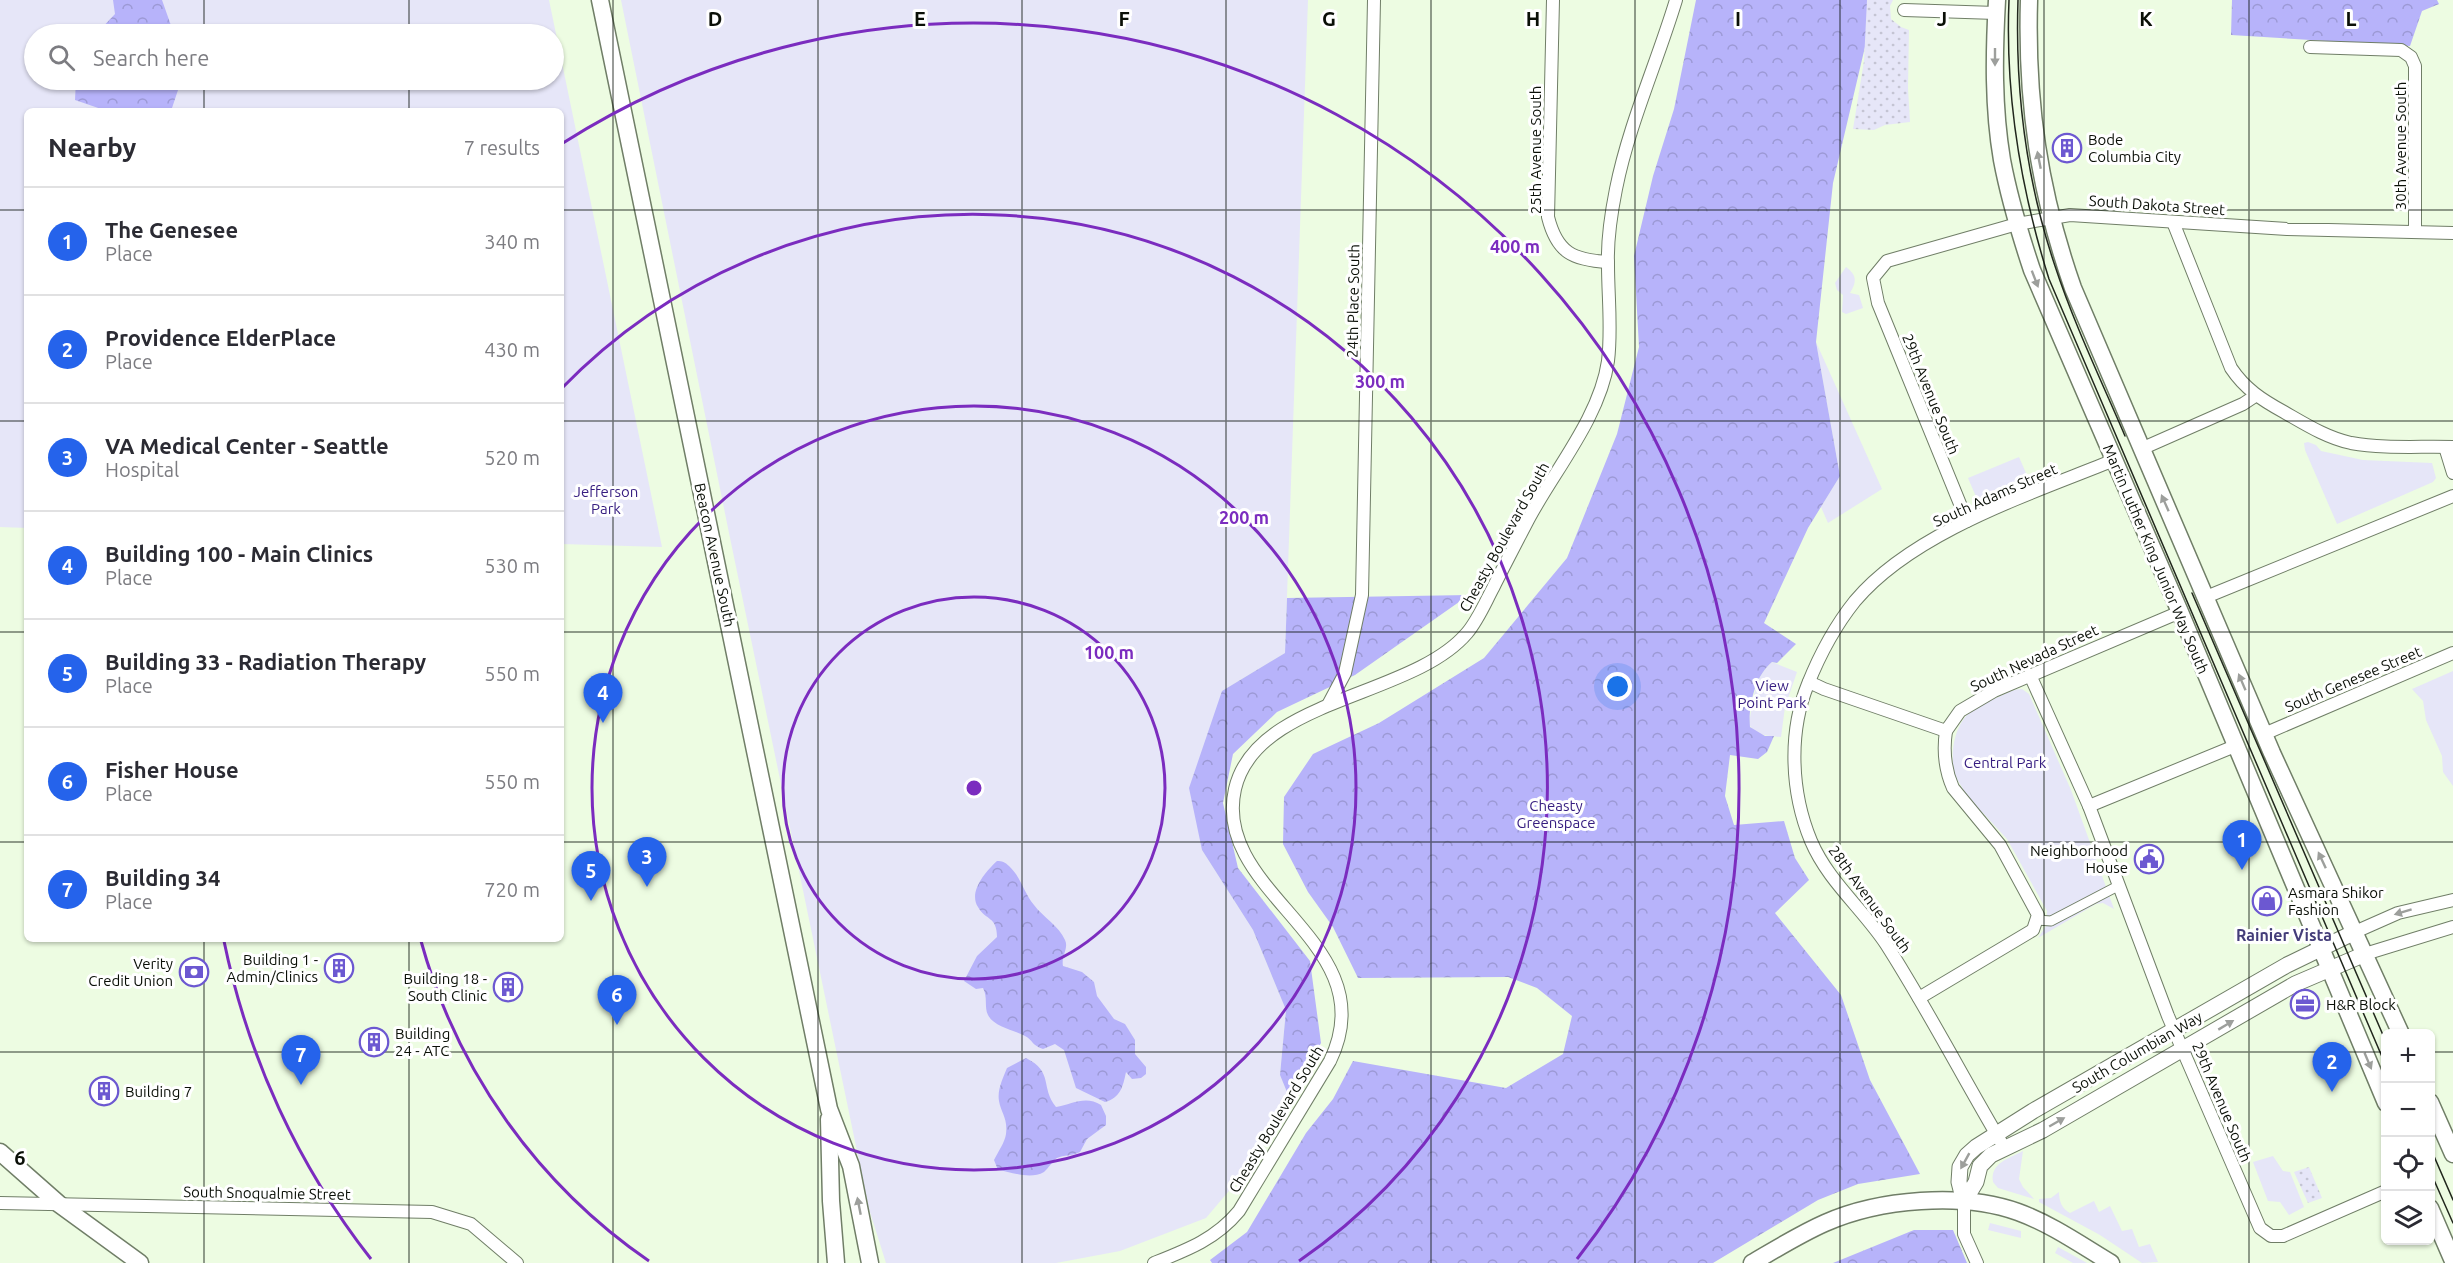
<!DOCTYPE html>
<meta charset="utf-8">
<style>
body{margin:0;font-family:Ubuntu,sans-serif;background:#f2f2f3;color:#2b2b33}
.controls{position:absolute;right:18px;bottom:18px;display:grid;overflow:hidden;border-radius:9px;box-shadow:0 2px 4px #0004}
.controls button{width:54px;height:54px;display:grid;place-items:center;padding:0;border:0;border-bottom:2px solid #e1e1e2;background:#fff;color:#2b2b33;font:30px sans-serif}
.you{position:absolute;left:1618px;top:687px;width:21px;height:21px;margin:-15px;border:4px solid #fff;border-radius:50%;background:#1a73e8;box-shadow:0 0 0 9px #1a73e833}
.badge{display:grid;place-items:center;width:39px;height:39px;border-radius:50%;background:#2563eb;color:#fff;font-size:20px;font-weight:700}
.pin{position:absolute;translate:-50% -50px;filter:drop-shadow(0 2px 3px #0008)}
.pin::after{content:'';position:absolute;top:32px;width:21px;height:18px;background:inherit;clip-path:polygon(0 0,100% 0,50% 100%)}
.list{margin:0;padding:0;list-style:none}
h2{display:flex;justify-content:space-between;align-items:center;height:78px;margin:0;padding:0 24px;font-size:26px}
h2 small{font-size:20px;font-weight:400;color:#7c7c81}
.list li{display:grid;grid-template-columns:39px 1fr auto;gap:18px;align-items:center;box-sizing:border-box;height:108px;padding:0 24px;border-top:2px solid #e1e1e2}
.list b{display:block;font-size:22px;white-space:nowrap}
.list p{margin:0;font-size:20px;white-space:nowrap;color:#7c7c81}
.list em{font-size:20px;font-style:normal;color:#7c7c81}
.icon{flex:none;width:33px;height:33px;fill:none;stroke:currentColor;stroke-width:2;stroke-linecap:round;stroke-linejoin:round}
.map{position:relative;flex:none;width:2453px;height:1263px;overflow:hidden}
.search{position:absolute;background:#fff;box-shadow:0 2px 4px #0004;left:24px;top:24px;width:540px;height:66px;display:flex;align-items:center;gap:15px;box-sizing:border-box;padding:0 21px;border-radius:33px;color:#7c7c81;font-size:22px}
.panel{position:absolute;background:#fff;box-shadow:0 2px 4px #0004;left:24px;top:108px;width:540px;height:834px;border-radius:9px}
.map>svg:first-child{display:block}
.green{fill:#e6e6f8;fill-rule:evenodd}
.forest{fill:url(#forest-crowns)}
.garden{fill:url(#garden-dots)}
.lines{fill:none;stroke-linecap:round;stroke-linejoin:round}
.pedestrian-casing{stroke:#707e67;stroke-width:11}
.minor-casing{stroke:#707e67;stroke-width:14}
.tertiary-casing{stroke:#707e67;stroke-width:17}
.secondary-casing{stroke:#707e67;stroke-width:19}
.pedestrian{stroke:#fff;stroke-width:9}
.minor{stroke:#fff;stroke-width:12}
.tertiary{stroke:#fff;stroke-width:15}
.secondary{stroke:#fff;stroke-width:16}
.tram{stroke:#21271d;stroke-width:1.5}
.oneway{fill:#9d9f9c}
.grid{fill:none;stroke:#0a0f07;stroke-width:1.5;stroke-opacity:0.55}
.ring{fill:none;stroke:#7b2cbf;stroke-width:3}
.labels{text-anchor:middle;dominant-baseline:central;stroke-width:6;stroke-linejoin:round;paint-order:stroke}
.poi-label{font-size:15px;fill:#0a0f07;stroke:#fff;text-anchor:start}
.street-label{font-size:15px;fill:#0a0f07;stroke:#fff}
.park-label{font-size:15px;fill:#361d80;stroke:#fff}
.neighbourhood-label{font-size:16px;font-weight:bold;fill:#443d79;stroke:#fff}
.grid-label{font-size:20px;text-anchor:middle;font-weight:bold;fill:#0a0f07;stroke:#fff;stroke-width:6;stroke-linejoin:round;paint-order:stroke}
.centre{fill:#7b2cbf;stroke:#fff;stroke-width:3}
.ring-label{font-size:18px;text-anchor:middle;font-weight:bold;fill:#7b2cbf;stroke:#fff;stroke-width:6;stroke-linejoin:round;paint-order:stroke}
</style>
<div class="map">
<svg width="2453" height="1263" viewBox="0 0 2453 1263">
<defs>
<pattern id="forest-crowns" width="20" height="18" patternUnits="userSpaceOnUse" patternTransform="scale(1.5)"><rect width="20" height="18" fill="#b7b3fa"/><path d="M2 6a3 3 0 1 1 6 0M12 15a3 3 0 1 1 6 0" fill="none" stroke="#9c99d5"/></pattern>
<pattern id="garden-dots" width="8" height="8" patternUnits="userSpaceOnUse" patternTransform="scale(1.5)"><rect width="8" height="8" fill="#e6e6f8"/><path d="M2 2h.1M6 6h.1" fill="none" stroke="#c4c4d3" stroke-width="1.8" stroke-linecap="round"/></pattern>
</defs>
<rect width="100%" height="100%" fill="#edfce2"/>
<!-- green -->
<g class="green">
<path d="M0 0H549L662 547 561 544V111H27V528L0 527ZM34 34H554V80H34Z"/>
<polygon points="621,0 1308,0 1285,653 1222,691 1202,850 1253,930 1286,1010 1280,1075 1289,1097 1256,1159 1206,1218 1120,1251 1056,1263 886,1263 869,1209 729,533"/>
<path d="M1846 267C1857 275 1857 282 1850 293L1859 295 1863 308 1846 314 1842 312 1843 295 1837 290 1835 283Z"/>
<polygon points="1816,342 1882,489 1828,523 1821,507 1840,476"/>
<polygon points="2308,442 2316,445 2321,451 2363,460 2432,463 2436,478 2433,482 2337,524 2305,450 2304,443"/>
<polygon points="2019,457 2029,480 1984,499 1977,499 1968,478"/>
<path d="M1772 662 1797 672 1785 707 1781 737C1769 736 1755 736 1749 724 1753 702 1754 677 1772 662Z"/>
<polygon points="2453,671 2453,786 2443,772 2442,756 2426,720 2423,701 2412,689"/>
<path d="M2022 689 2029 694 2071 790 2114 909 2103 903 2096 904 2038 938 2046 926 2047 911 2007 839 1983 813 1978 811 1965 797C1965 788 1956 781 1954 772 1950 750 1955 721 1975 708 1981 704 1989 701 1996 698 2005 694 2013 689 2022 689Z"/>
<path d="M2023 1151 2019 1179 2023 1187 2034 1199 1998 1188 1993 1182C1990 1163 2008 1159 2023 1151Z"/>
<polygon points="2273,1156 2283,1171 2290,1172 2304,1207 2289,1215 2280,1202 2268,1201 2253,1162"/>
<path d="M2059 1192C2059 1201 2062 1209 2070 1213L2094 1201 2099 1212 2110 1206 2122 1231 2132 1229 2139 1247 2150 1244 2158 1262 2142 1263 2100 1235 2039 1202V1199L2051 1198Z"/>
<polygon points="1990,1223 2021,1231 2021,1238 1988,1230"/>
<polygon points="2058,1247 2087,1263 2073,1263 2055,1253"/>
</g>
<!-- forest -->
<g class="forest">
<polygon points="113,0 162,0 174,34 96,34 115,14"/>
<path d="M1696 0H1876L1833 183 1816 342 1840 476 1808 528 1764 623 1796 644 1777 663 1772 662C1755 676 1748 706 1750 727L1765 736H1774L1767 752 1758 759 1730 755 1725 796 1734 825 1784 821 1795 858 1809 880 1775 913 1841 995 1870 1080 1920 1174 1858 1184 1818 1200 1713 1263H1212L1210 1260 1247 1232 1306 1133 1333 1099 1353 1061 1506 1088 1563 1054 1572 1016 1537 988 1508 977 1358 978 1333 927 1308 892 1283 844 1284 797 1313 754 1379 723 1484 658 1567 558 1617 434 1639 347 1634 256 1653 176 1674 109Z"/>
<polygon points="2232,0 2437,0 2439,4 2422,11 2410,46 2231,35"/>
<polygon points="76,80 178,80 179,87 171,111 107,111 75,100"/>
<polygon points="1469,595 1355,675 1277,712 1233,754 1223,803 1238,868 1310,961 1321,1043 1289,1097 1280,1075 1286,1010 1253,930 1202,850 1189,788 1222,691 1285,653 1287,598"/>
<path d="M997 861C1002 861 1005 862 1009 866 1021 877 1024 893 1034 905 1043 917 1059 926 1065 940 1069 948 1061 956 1063 966L1082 972 1094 982 1097 996 1114 1019 1125 1024 1135 1040V1054L1146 1067V1074L1141 1078 1132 1079 1126 1072C1123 1087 1120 1098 1105 1102L1076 1088 1064 1050 1055 1044 1043 1049C1031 1045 1033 1040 1025 1036 1014 1030 994 1027 988 1015 984 1007 988 997 983 988L976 989 964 981 977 956 997 937C997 916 986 921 978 907 968 892 986 871 997 861Z"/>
<path d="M1026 1058C1054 1072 1040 1087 1056 1107 1072 1104 1086 1095 1101 1105L1106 1116V1125L1087 1139 1080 1152C1072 1156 1064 1155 1057 1158 1052 1161 1049 1168 1044 1172 1030 1180 1012 1172 998 1170L994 1160C998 1152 1005 1142 1006 1134 1008 1118 1001 1113 999 1101 997 1090 1003 1078 1007 1068Z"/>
<polygon points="1914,1230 1953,1230 1967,1263 1833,1263"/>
</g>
<!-- garden -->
<g class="garden">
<polygon points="1867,0 1893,0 1890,6 1891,19 1901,27 1909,30 1908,88 1910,122 1885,125 1874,130 1853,129 1864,61"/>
<polygon points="2309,1167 2322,1198 2308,1203 2294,1172"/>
</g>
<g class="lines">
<!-- pedestrian casing -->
<g class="pedestrian-casing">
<polyline id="pedestrian" points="2037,920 2051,921 2118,886"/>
</g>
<!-- minor casing -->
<g class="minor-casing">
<g id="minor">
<path d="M1553 0 1548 217C1557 253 1573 260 1608 262"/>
<polyline points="1904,10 1996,13"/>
<polyline points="2310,47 2401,50 2411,57 2415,66 2415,232"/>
<path d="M2173 222 2231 368C2245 389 2262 400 2284 412 2305 424 2327 438 2351 443 2384 449 2419 446 2453 447"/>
<polyline points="2445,447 2453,473"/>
<polyline points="2141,449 2243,404 2255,396"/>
<polyline points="1967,521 1878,303 1873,278 1887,261 2017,224 2070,215 2287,229 2453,233"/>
<polyline points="2206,597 2453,496"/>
<polyline points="2030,675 2089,806 2168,1016 2260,1228 2271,1236 2283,1236 2386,1191"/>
<polyline points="1809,682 1824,689 1946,731 1960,711 1994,691 2180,612"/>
<polyline points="1328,705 1345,673 1362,595 1374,0"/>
<polyline points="2264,734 2453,653"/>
<polyline points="2089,806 2235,746"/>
<polyline points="2355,932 2398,913 2453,900"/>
<polyline points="2365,954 2453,927"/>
<path d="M1919 998 2033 930 2038 915 2000 845 1953 788C1945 770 1943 751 1946 731"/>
<path d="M2001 1142C1962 1076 1927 1008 1886 944 1862 908 1828 881 1811 841 1791 793 1788 733 1808 684 1820 654 1835 626 1855 601 1914 531 2031 494 2114 460"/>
<polyline points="1964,1202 1964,1234 1977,1263"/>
<polyline points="0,1203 432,1212 471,1224 517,1263"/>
<path d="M1154 1263C1187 1250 1216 1239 1239 1211L1330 1061C1388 942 1211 895 1235 789 1256 698 1412 698 1467 633 1478 620 1485 603 1493 588 1504 566 1516 543 1528 520 1554 471 1600 417 1608 361 1612 329 1608 297 1608 265 1607 239 1611 214 1616 189 1629 124 1657 63 1676 0"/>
</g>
</g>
<!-- tertiary casing -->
<g class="tertiary-casing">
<g id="tertiary">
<polyline points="1964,1202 1959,1182 1960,1167 1967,1155 1976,1147 2033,1111 2287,965 2355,932"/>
<polyline points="1964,1202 1976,1182 1980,1166 1991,1155 2043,1130 2295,984 2365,954"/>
</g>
</g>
<!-- secondary casing -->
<g class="secondary-casing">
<g id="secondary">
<polyline points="600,0 829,1109 851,1166 870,1263"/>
<path d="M1997 0C1994 53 1993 107 2002 160 2009 197 2020 234 2032 270L2180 612 2386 1103"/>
<path d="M2029 0C2026 103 2039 191 2073 288L2272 753 2401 1034"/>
<polyline points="2430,1102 2453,1154"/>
<polyline points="829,1119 831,1201 836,1263"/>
<polyline points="0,1152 59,1204 140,1263"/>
<polyline points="2430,1208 2453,1261"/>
<path d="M1752 1263C1776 1249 1800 1234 1825 1223 1879 1199 1962 1192 2018 1212 2051 1224 2081 1245 2111 1263"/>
</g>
</g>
<!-- pedestrian -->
<use href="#pedestrian" class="pedestrian"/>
<!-- minor -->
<use href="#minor" class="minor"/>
<!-- tertiary -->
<use href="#tertiary" class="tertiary"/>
<!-- secondary -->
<use href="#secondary" class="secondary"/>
<!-- tram -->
<g class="tram">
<path d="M2009 0C2005 96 2020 187 2049 279L2386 1066"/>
<path d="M2018 0C2015 91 2026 180 2055 266 2074 324 2101 380 2125 436"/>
<polyline points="2192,593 2386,1042"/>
<polyline points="2430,1147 2453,1200"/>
<polyline points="2430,1171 2453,1223"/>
</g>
</g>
<!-- one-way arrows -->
<defs><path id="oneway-solid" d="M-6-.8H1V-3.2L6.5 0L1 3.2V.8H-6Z" transform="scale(1.5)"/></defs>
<g class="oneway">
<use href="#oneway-solid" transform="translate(1995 57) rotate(90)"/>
<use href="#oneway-solid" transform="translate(2039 160) rotate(-101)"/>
<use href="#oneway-solid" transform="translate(2035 279) rotate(69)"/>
<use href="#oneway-solid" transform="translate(2165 503) rotate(-114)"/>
<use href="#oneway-solid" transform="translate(2242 682) rotate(-113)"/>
<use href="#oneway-solid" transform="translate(2322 860) rotate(-115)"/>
<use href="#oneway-solid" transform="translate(2403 912) rotate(163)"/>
<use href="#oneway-solid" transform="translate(2226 1025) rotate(-31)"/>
<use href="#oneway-solid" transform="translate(2368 1061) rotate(67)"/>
<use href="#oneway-solid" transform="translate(2057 1122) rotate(-30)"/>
<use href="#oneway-solid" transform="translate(1965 1161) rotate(119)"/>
<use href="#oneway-solid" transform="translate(859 1206) rotate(-101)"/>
</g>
<!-- grid -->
<path class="grid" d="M204 0V34M409 0V34M613 0V1263M818 0V1263M1022 0V1263M1226 0V1263M1431 0V1263M1635 0V1263M1840 0V1263M2044 0V1263M2249 0V1263M204 80V111M409 80V111M0 210H27M561 210H2453M0 421H27M561 421H2453M0 632H27M561 632H2453M0 842H27M561 842H2453M204 939V1263M409 939V1263M0 1052H2386M2430 1052H2453"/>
<!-- distance rings -->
<g class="ring">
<circle cx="974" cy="788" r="191"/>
<circle cx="974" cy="788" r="382"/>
<path d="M649 1261A574 574 0 0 1 421 941M561 389A574 574 0 1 1 1299 1261"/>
<path d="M371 1259A765 765 0 0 1 224 941M563 143A765 765 0 0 1 1577 1259"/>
</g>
<!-- icons -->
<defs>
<g id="building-ring" transform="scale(1.5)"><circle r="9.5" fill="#fff" stroke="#6c58d1" stroke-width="1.5"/><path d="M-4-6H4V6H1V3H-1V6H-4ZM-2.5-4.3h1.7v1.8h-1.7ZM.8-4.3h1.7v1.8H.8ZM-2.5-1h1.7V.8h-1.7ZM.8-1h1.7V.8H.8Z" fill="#6c58d1"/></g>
<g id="civic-ring" transform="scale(1.5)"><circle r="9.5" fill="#fff" stroke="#6c58d1" stroke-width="1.5"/><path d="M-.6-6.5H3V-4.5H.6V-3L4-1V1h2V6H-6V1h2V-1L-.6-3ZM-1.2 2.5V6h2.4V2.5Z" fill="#6c58d1"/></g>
<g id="shop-ring" transform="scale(1.5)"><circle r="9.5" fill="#fff" stroke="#6c58d1" stroke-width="1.5"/><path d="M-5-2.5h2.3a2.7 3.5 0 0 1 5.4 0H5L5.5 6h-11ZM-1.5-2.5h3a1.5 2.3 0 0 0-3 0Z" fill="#6c58d1"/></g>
<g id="bank-ring" transform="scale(1.5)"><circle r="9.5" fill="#fff" stroke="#6c58d1" stroke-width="1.5"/><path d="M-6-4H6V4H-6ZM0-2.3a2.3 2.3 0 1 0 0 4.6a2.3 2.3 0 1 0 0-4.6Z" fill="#6c58d1"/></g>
<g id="office-ring" transform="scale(1.5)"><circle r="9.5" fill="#fff" stroke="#6c58d1" stroke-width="1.5"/><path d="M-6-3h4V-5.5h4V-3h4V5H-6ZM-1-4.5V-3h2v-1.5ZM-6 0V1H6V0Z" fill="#6c58d1"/></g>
</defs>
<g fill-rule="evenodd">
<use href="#building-ring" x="2067" y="148"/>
<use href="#civic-ring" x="2149" y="859"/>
<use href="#shop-ring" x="2267" y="901"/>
<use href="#building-ring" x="339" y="968"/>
<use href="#bank-ring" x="194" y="972"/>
<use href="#building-ring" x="508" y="987"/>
<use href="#office-ring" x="2305" y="1004"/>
<use href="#building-ring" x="374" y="1042"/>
<use href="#building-ring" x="104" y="1091"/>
</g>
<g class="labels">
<!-- poi labels -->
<g class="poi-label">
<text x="2088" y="139">Bode<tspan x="2088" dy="17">Columbia City</tspan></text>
<text x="2128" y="850" text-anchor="end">Neighborhood<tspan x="2128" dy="17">House</tspan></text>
<text x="2288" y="892">Asmara Shikor<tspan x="2288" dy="17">Fashion</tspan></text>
<text x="318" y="959" text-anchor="end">Building 1 -<tspan x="318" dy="17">Admin/Clinics</tspan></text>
<text x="173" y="963" text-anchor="end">Verity<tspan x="173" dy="17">Credit Union</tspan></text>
<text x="487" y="978" text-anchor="end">Building 18 -<tspan x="487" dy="17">South Clinic</tspan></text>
<text x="2326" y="1004">H&amp;R Block</text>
<text x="395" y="1033">Building<tspan x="395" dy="17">24 - ATC</tspan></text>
<text x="125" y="1091">Building 7</text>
</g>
<!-- street labels -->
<g class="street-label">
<text transform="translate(2400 146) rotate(-90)">30th Avenue South</text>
<text transform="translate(1535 150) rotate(-90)">25th Avenue South</text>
<text transform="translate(2157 205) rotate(4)">South Dakota Street</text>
<text transform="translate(1353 301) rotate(-89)">24th Place South</text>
<text transform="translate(1931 394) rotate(68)">29th Avenue South</text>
<text transform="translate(1995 495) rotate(-24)">South Adams Street</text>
<text transform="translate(1504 537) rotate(-61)">Cheasty Boulevard South</text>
<text transform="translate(715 555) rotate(78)">Beacon Avenue South</text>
<text transform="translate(2156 559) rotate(67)">Martin Luther King Junior Way South</text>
<text transform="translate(2034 658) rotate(-25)">South Nevada Street</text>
<text transform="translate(2353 679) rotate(-23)">South Genesee Street</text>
<text transform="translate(1870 899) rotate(54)">28th Avenue South</text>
<text transform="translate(2137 1052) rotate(-30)">South Columbian Way</text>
<text transform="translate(2222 1102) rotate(67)">29th Avenue South</text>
<text transform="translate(1276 1119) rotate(-59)">Cheasty Boulevard South</text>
<text transform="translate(267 1193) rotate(1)">South Snoqualmie Street</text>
</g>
<!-- park labels -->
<g class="park-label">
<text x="606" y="491">Jefferson<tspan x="606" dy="17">Park</tspan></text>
<text x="1772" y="685">View<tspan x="1772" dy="17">Point Park</tspan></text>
<text x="2005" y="762">Central Park</text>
<text x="1556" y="805">Cheasty<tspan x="1556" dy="17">Greenspace</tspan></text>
</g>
<!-- neighbourhood labels -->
<g class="neighbourhood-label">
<text x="2284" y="935">Rainier Vista</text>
</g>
</g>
<g class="grid-label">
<text x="715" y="26">D</text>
<text x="920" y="26">E</text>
<text x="1124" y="26">F</text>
<text x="1329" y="26">G</text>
<text x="1533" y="26">H</text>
<text x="1738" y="26">I</text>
<text x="1942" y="26">J</text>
<text x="2146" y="26">K</text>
<text x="2351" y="26">L</text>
<text x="20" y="1165">6</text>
</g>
<circle cx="974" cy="788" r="9" class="centre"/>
<g class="ring-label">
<text x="1515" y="253">400 m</text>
<text x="1380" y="388">300 m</text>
<text x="1244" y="524">200 m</text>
<text x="1109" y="659">100 m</text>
</g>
</svg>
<div class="controls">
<button>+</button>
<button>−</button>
<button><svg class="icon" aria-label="locate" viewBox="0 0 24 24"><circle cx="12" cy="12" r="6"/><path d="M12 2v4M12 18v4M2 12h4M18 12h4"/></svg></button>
<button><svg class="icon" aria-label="layers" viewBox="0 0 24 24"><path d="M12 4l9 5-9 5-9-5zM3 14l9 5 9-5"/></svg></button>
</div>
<div class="you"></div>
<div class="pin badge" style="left:2242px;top:870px">1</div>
<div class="pin badge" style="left:2332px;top:1092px">2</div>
<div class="pin badge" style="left:647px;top:887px">3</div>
<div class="pin badge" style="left:603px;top:723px">4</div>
<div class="pin badge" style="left:591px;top:901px">5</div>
<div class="pin badge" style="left:617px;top:1025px">6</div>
<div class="pin badge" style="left:301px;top:1085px">7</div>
<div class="search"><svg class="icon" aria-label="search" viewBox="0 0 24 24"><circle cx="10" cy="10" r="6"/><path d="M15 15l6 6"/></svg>Search here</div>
<section class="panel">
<h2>Nearby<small>7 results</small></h2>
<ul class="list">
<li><span class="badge">1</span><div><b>The Genesee</b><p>Place</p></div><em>340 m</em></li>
<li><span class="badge">2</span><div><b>Providence ElderPlace</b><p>Place</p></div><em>430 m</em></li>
<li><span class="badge">3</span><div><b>VA Medical Center - Seattle</b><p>Hospital</p></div><em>520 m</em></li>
<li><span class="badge">4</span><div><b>Building 100 - Main Clinics</b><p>Place</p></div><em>530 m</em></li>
<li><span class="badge">5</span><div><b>Building 33 - Radiation Therapy</b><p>Place</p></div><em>550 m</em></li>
<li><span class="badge">6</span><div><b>Fisher House</b><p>Place</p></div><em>550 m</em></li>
<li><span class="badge">7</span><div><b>Building 34</b><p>Place</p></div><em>720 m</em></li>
</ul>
</section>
</div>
